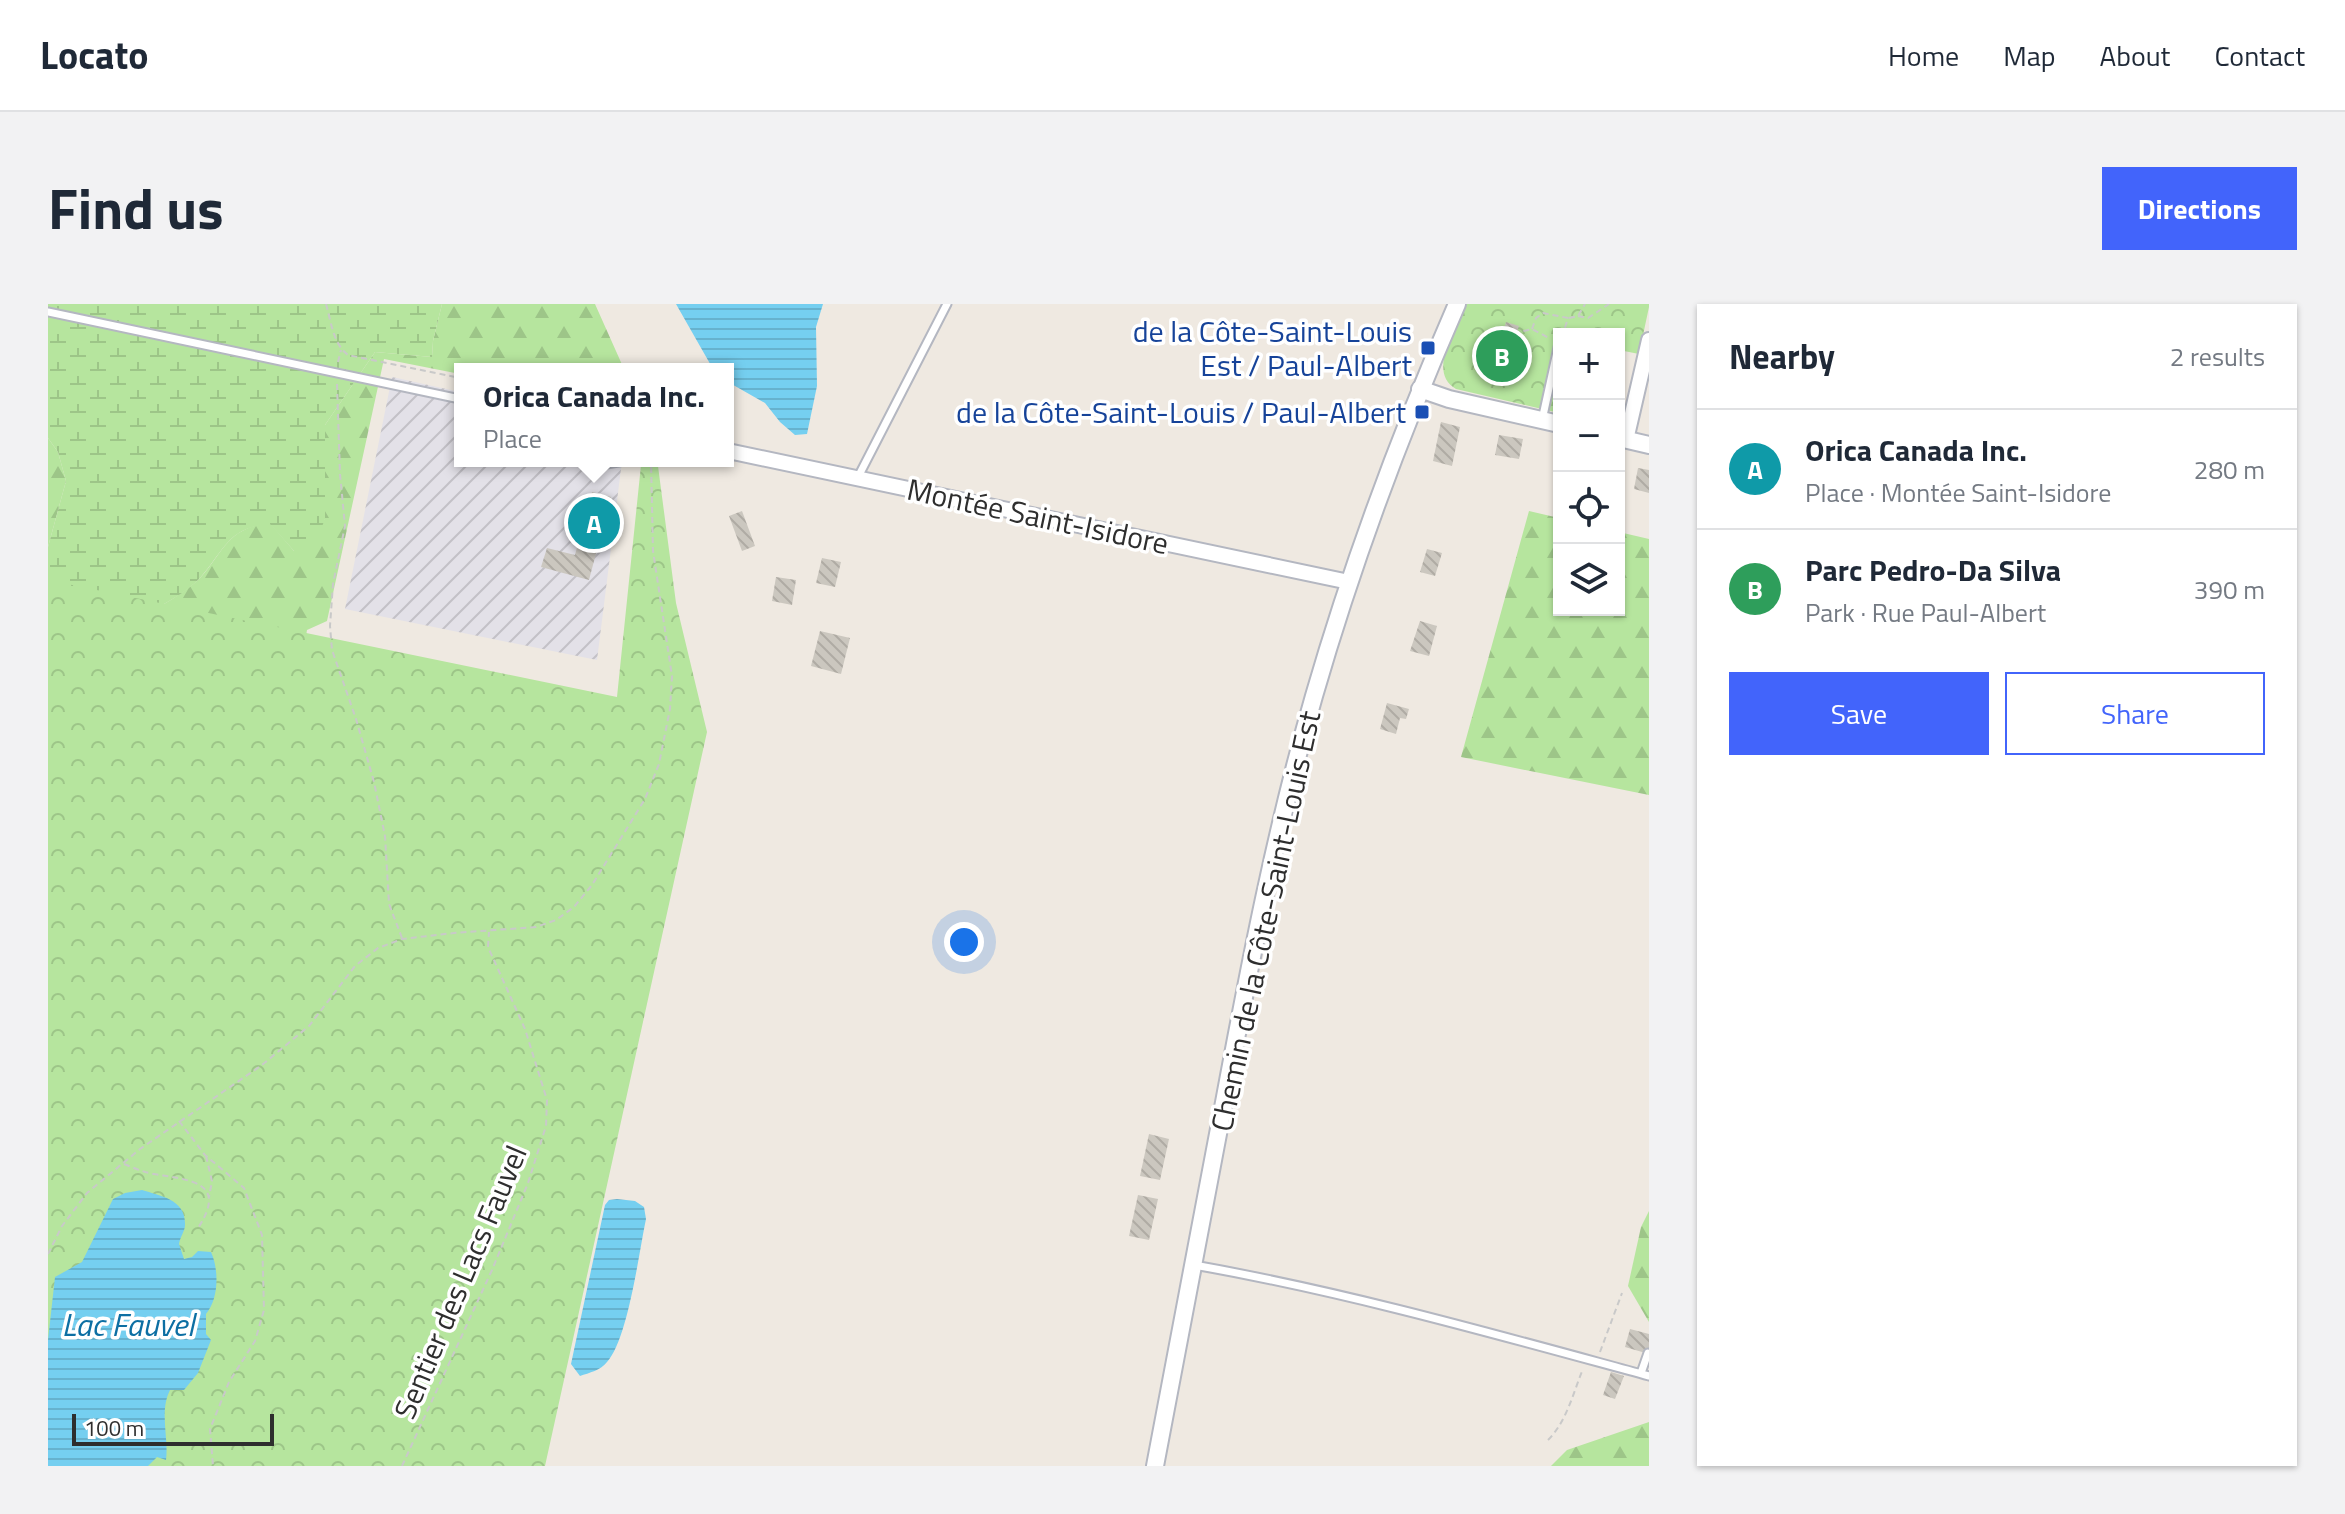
<!DOCTYPE html>
<meta charset="utf-8">
<style>
body{margin:0;font-family:"Titillium Web",sans-serif;background:#f2f2f3;color:#1f2937}
.controls{position:absolute;right:24px;top:24px;display:grid;overflow:hidden;border-radius:0px;box-shadow:0 2px 6px #0004}
.controls button{width:72px;height:72px;display:grid;place-items:center;padding:0;border:0;border-bottom:2px solid #e0e1e3;background:#fff;color:#1f2937;font:40px sans-serif}
.scale{position:absolute;left:24px;bottom:20px;width:202px;box-sizing:border-box;padding-left:8px;border:4px solid #2e2e2e;border-top:0;font-size:22px;line-height:28px;white-space:nowrap;color:#2e2e2e;-webkit-text-stroke:6px #fff;paint-order:stroke}
.you{position:absolute;left:916px;top:638px;width:28px;height:28px;margin:-20px;border:6px solid #fff;border-radius:50%;background:#1a73e8;box-shadow:0 0 0 12px #1a73e833}
.badge{display:grid;place-items:center;width:52px;height:52px;border-radius:50%;background:#4264fb;color:#fff;font-size:26px;font-weight:700}
.pin{position:absolute;translate:-50% -50%;border:4px solid #fff;box-shadow:0 2px 8px #0006}
.popup{position:absolute;left:406px;top:59px;width:280px;height:104px;box-sizing:border-box;display:grid;place-content:center;border-radius:0px;background:#fff;filter:drop-shadow(0 2px 6px #0005);font-size:26px;white-space:nowrap;color:#747a83}
.popup b{font-size:30px;color:#1f2937}
.popup::after{content:'';position:absolute;left:50%;top:100%;margin-left:-16px;border:16px solid transparent;border-top-color:#fff}
.list{margin:0;padding:0;list-style:none}
h2{display:flex;justify-content:space-between;align-items:center;height:104px;margin:0;padding:0 32px;font-size:34px}
h2 small{font-size:26px;font-weight:400;color:#747a83}
.list li{display:grid;grid-template-columns:52px 1fr auto;gap:24px;align-items:center;box-sizing:border-box;height:120px;padding:0 32px;border-top:2px solid #e0e1e3}
.list b{display:block;font-size:30px;white-space:nowrap}
.list p{margin:0;font-size:26px;white-space:nowrap;color:#747a83}
.list em{font-size:26px;font-style:normal;color:#747a83}
.actions{display:flex;gap:16px;padding:24px 32px}
.actions a{flex:1;padding:18px 0;border:2px solid #4264fb;border-radius:0px;text-align:center;font-size:28px;color:#4264fb}
.actions .main{background:#4264fb;color:#fff}
.icon{flex:none;width:44px;height:44px;fill:none;stroke:currentColor;stroke-width:2;stroke-linecap:round;stroke-linejoin:round}
.map{position:relative;flex:none;width:1601px;height:1162px;overflow:hidden;border-radius:0px}
header{display:flex;align-items:center;gap:48px;box-sizing:border-box;height:112px;padding:0 40px;background:#fff;border-bottom:2px solid #e0e1e3}
header strong{font-size:38px}
nav{display:flex;gap:44px;margin-inline-start:auto;font-size:28px}
.intro{display:flex;align-items:center;justify-content:space-between;box-sizing:border-box;height:192px;padding:0 48px}
h1{margin:0;font-size:56px}
.button{padding:20px 36px;border-radius:0px;background:#4264fb;color:#fff;font-size:28px;font-weight:700}
main{display:flex;gap:48px;padding:0 48px}
aside{flex:1;background:#fff;border-radius:0px;box-shadow:0 2px 6px #0004}
.map>svg:first-child{display:block}
.industrial{fill:url(#industrial-furrows)}
.forest{fill:url(#forest-firs)}
.wetland{fill:url(#wetland-marsh)}
.park{fill:url(#park-crowns)}
.water{fill:url(#water-rules)}
.building{fill:url(#building-back-hatch)}
.lines{fill:none;stroke-linecap:round;stroke-linejoin:round}
.service-casing{stroke:#b4b7c1;stroke-width:11}
.minor-casing{stroke:#b4b7c1;stroke-width:18}
.tertiary-casing{stroke:#b4b7c1;stroke-width:20}
.path{stroke:#c9c9c9;stroke-width:2;stroke-dasharray:6 4;stroke-linecap:butt}
.service{stroke:#fff;stroke-width:7}
.minor{stroke:#fff;stroke-width:14}
.tertiary{stroke:#fff;stroke-width:16}
.transit-dot{fill:#1a4fb4;stroke:#fff;stroke-width:3}
.labels{text-anchor:middle;dominant-baseline:central;stroke-width:7;stroke-linejoin:round;paint-order:stroke}
.transit-label{font-size:30px;fill:#164399;stroke:#fff;text-anchor:end}
.street-label{font-size:30px;fill:#2e2e2e;stroke:#fff}
.water-label{font-size:32px;font-style:italic;fill:#0d6fa3;stroke:#fff}
</style>
<header>
<strong>Locato</strong>
<nav><a>Home</a><a>Map</a><a>About</a><a>Contact</a></nav>
</header>
<div class="intro"><h1>Find us</h1><a class="button">Directions</a></div>
<main>
<div class="map">
<svg width="1601" height="1162" viewBox="0 0 1601 1162">
<defs>
<pattern id="industrial-furrows" width="10" height="10" patternUnits="userSpaceOnUse" patternTransform="scale(2)"><rect width="10" height="10" fill="#e3e1e8"/><path d="M-1 1l2-2M0 10L10 0M9 11l2-2" fill="none" stroke="#c3c1c7"/></pattern>
<pattern id="forest-firs" width="22" height="20" patternUnits="userSpaceOnUse" patternTransform="scale(2)"><rect width="22" height="20" fill="#b6e59e"/><path d="M5 1l3.5 6h-7zM16 11l3.5 6h-7z" fill="#9dc588"/></pattern>
<pattern id="wetland-marsh" width="20" height="14" patternUnits="userSpaceOnUse" patternTransform="scale(2)"><rect width="20" height="14" fill="#b6e59e"/><path d="M1 5h8M5 5V1M11 12h8M15 12V8" fill="none" stroke="#9dc588"/></pattern>
<pattern id="park-crowns" width="20" height="18" patternUnits="userSpaceOnUse" patternTransform="scale(2)"><rect width="20" height="18" fill="#b6e59e"/><path d="M2 6a3 3 0 1 1 6 0M12 15a3 3 0 1 1 6 0" fill="none" stroke="#9dc588"/></pattern>
<pattern id="water-rules" width="6" height="5" patternUnits="userSpaceOnUse" patternTransform="scale(2)"><rect width="6" height="5" fill="#75cff0"/><path d="M0 2.5h6" fill="none" stroke="#66b2ce"/></pattern>
<pattern id="building-back-hatch" width="6" height="6" patternUnits="userSpaceOnUse" patternTransform="scale(2)"><rect width="6" height="6" fill="#cbc7bf"/><path d="M-1 5l2 2M0 0l6 6M5-1l2 2" fill="none" stroke="#afaba4"/></pattern>
</defs>
<rect width="100%" height="100%" fill="#efe9e1"/>
<!-- industrial -->
<polygon class="industrial" points="344,73 412,88 412,157 574,157 549,356 297,305"/>
<!-- forest -->
<g class="forest">
<path d="M394 0H547L576 65H412V70L336 55 279 317 259 326 243 423 0 722 96 313C113 301 137 289 152 274 176 247 180 223 222 219L246 247 277 215V121L327 48 384 53 385 37Z"/>
<polygon points="0,134 10,148 18,177 0,243"/>
<polygon points="1481,207 1511,214 1511,306 1571,306 1571,228 1601,235 1601,491 1413,453"/>
<polygon points="1601,907 1601,1018 1580,982 1593,923"/>
<polygon points="1601,1118 1601,1162 1503,1162 1519,1146"/>
</g>
<!-- wetland -->
<path class="wetland" d="M0 0H394L385 37 384 53 327 48 277 121V215L267 240 255 247H246L222 220C180 223 176 247 152 274 137 290 113 301 95 313L0 722V243L18 177 10 148 0 134Z"/>
<!-- park -->
<g class="park">
<path d="M1419 0H1601V3L1591 50 1571 46V30H1511V109L1408 85C1378 68 1409 23 1419 0Z"/>
<polygon points="593,161 610,162 628,299 659,428 497,1162 0,1162 0,276 569,393"/>
</g>
<!-- water -->
<g class="water">
<polygon points="628,0 775,0 768,23 769,82 759,130 747,131 732,118 717,99 680,78 680,65 665,65"/>
<path d="M94 886C112 892 138 895 137 921 137 927 132 933 131 940L136 955 144 953 150 947 163 948C171 965 171 995 158 1010V1030L163 1036 150 1069 136 1086H122C111 1108 121 1133 118 1156L109 1153 100 1162H0V1036L7 973 34 958 65 895 77 889Z"/>
<path d="M569 895 587 897 596 903 598 915C591 948 580 1035 559 1058 553 1066 541 1069 532 1072L523 1060 557 901 561 896Z"/>
</g>
<!-- building -->
<g class="building">
<polygon points="1458,18 1471,22 1469,28 1456,24"/>
<polygon points="1393,118 1412,123 1404,162 1385,157"/>
<polygon points="1451,131 1475,135 1471,155 1447,151"/>
<polygon points="1590,164 1601,166 1601,189 1586,185"/>
<polygon points="544,188 563,193 541,276 493,263 499,244 527,251"/>
<polygon points="694,207 707,242 694,247 681,212"/>
<polygon points="1379,245 1394,249 1387,272 1372,268"/>
<polygon points="774,254 793,258 787,283 768,279"/>
<polygon points="728,273 748,276 744,301 724,297"/>
<polygon points="1372,317 1389,322 1381,352 1362,347"/>
<polygon points="772,327 802,334 793,370 763,362"/>
<polygon points="1339,399 1361,405 1358,415 1352,414 1348,430 1332,425"/>
<polygon points="1101,830 1121,835 1112,876 1092,872"/>
<polygon points="1090,891 1110,895 1101,936 1081,932"/>
<polygon points="1582,1025 1601,1030 1601,1050 1577,1043"/>
<polygon points="1563,1068 1576,1072 1567,1095 1555,1091"/>
</g>
<g class="lines">
<!-- service casing -->
<g class="service-casing">
<g id="service">
<polyline points="0,8 412,95"/>
<polyline points="1494,116 1511,39"/>
<polyline points="536,157 553,161 576,157"/>
<polyline points="809,175 899,0"/>
<path d="M1146 961C1299 988 1450 1031 1601 1072"/>
<polyline points="1593,1069 1600,1049"/>
</g>
</g>
<!-- minor casing -->
<g class="minor-casing">
<g id="minor">
<polyline points="1578,136 1601,36"/>
<polyline points="680,147 1301,278"/>
</g>
</g>
<!-- tertiary casing -->
<g class="tertiary-casing">
<g id="tertiary">
<polyline points="1372,85 1401,95 1511,120"/>
<polyline points="1571,134 1601,141"/>
<path d="M1107 1162C1131 1039 1154 916 1177 793 1202 659 1228 524 1266 392 1305 257 1353 128 1409 0"/>
</g>
</g>
<!-- path -->
<g class="path">
<path d="M278 0C283 17 285 40 300 51L412 74"/>
<polyline points="1530,12 1540,14 1561,0"/>
<polyline points="1521,14 1530,12 1537,0"/>
<polyline points="1484,25 1488,14 1495,9 1520,14 1515,30"/>
<polyline points="1468,34 1476,27 1484,25 1501,34"/>
<polyline points="1445,35 1454,29 1471,31 1476,45 1473,56"/>
<polyline points="290,58 293,46"/>
<polyline points="289,80 292,170 297,222 285,280 282,322 284,346 308,415 326,478 337,532 341,600 354,634"/>
<polyline points="131,817 157,851 196,884 214,931 216,1006 207,1037 181,1078 162,1125 165,1162"/>
<polyline points="158,852 164,877 161,893"/>
<path d="M76 860C86 864 95 868 106 870 140 876 181 877 150 924"/>
<polyline points="0,950 14,922 39,889 92,845 214,761 261,722 307,662 330,644 354,635 406,629 488,623 508,616 526,603 544,581 597,495 611,460 622,405 624,372 605,247 603,157"/>
<polyline points="1552,1048 1574,989"/>
<path d="M1500 1136C1519 1117 1525 1089 1535 1065"/>
<polyline points="354,1162 444,966 480,879 498,822 499,796 477,725 440,643 441,628"/>
</g>
<!-- service -->
<use href="#service" class="service"/>
<!-- minor -->
<use href="#minor" class="minor"/>
<!-- tertiary -->
<use href="#tertiary" class="tertiary"/>
</g>
<!-- markers -->
<g class="transit-dot">
<rect x="1372" y="36" width="16" height="16" rx="4"/>
<rect x="1366" y="100" width="16" height="16" rx="4"/>
</g>
<g class="labels">
<!-- transit labels -->
<g class="transit-label">
<text x="1364" y="27">de la Côte-Saint-Louis<tspan x="1364" dy="34">Est / Paul-Albert</tspan></text>
<text x="1358" y="108">de la Côte-Saint-Louis / Paul-Albert</text>
</g>
<!-- street labels -->
<g class="street-label">
<text transform="translate(990 212) rotate(12)">Montée Saint-Isidore</text>
<text transform="translate(1217 617) rotate(-78)">Chemin de la Côte-Saint-Louis Est</text>
<text transform="translate(412 978) rotate(-67)">Sentier des Lacs Fauvel</text>
</g>
<!-- water labels -->
<g class="water-label">
<text x="80" y="1020">Lac Fauvel</text>
</g>
</g>
</svg>
<div class="controls">
<button>+</button>
<button>−</button>
<button><svg class="icon" aria-label="locate" viewBox="0 0 24 24"><circle cx="12" cy="12" r="6"/><path d="M12 2v4M12 18v4M2 12h4M18 12h4"/></svg></button>
<button><svg class="icon" aria-label="layers" viewBox="0 0 24 24"><path d="M12 4l9 5-9 5-9-5zM3 14l9 5 9-5"/></svg></button>
</div>
<div class="scale">100 m</div>
<div class="you"></div>
<div class="pin badge" style="left:546px;top:219px;background:#0f9aa8">A</div>
<div class="popup"><b>Orica Canada Inc.</b>Place</div>
<div class="pin badge" style="left:1454px;top:52px;background:#2e9e5b">B</div>
</div>
<aside>
<h2>Nearby<small>2 results</small></h2>
<ul class="list">
<li><span class="badge" style="background:#0f9aa8">A</span><div><b>Orica Canada Inc.</b><p>Place · Montée Saint-Isidore</p></div><em>280 m</em></li>
<li><span class="badge" style="background:#2e9e5b">B</span><div><b>Parc Pedro-Da Silva</b><p>Park · Rue Paul-Albert</p></div><em>390 m</em></li>
</ul>
<div class="actions"><a class="main">Save</a><a>Share</a></div>
</aside>
</main>
